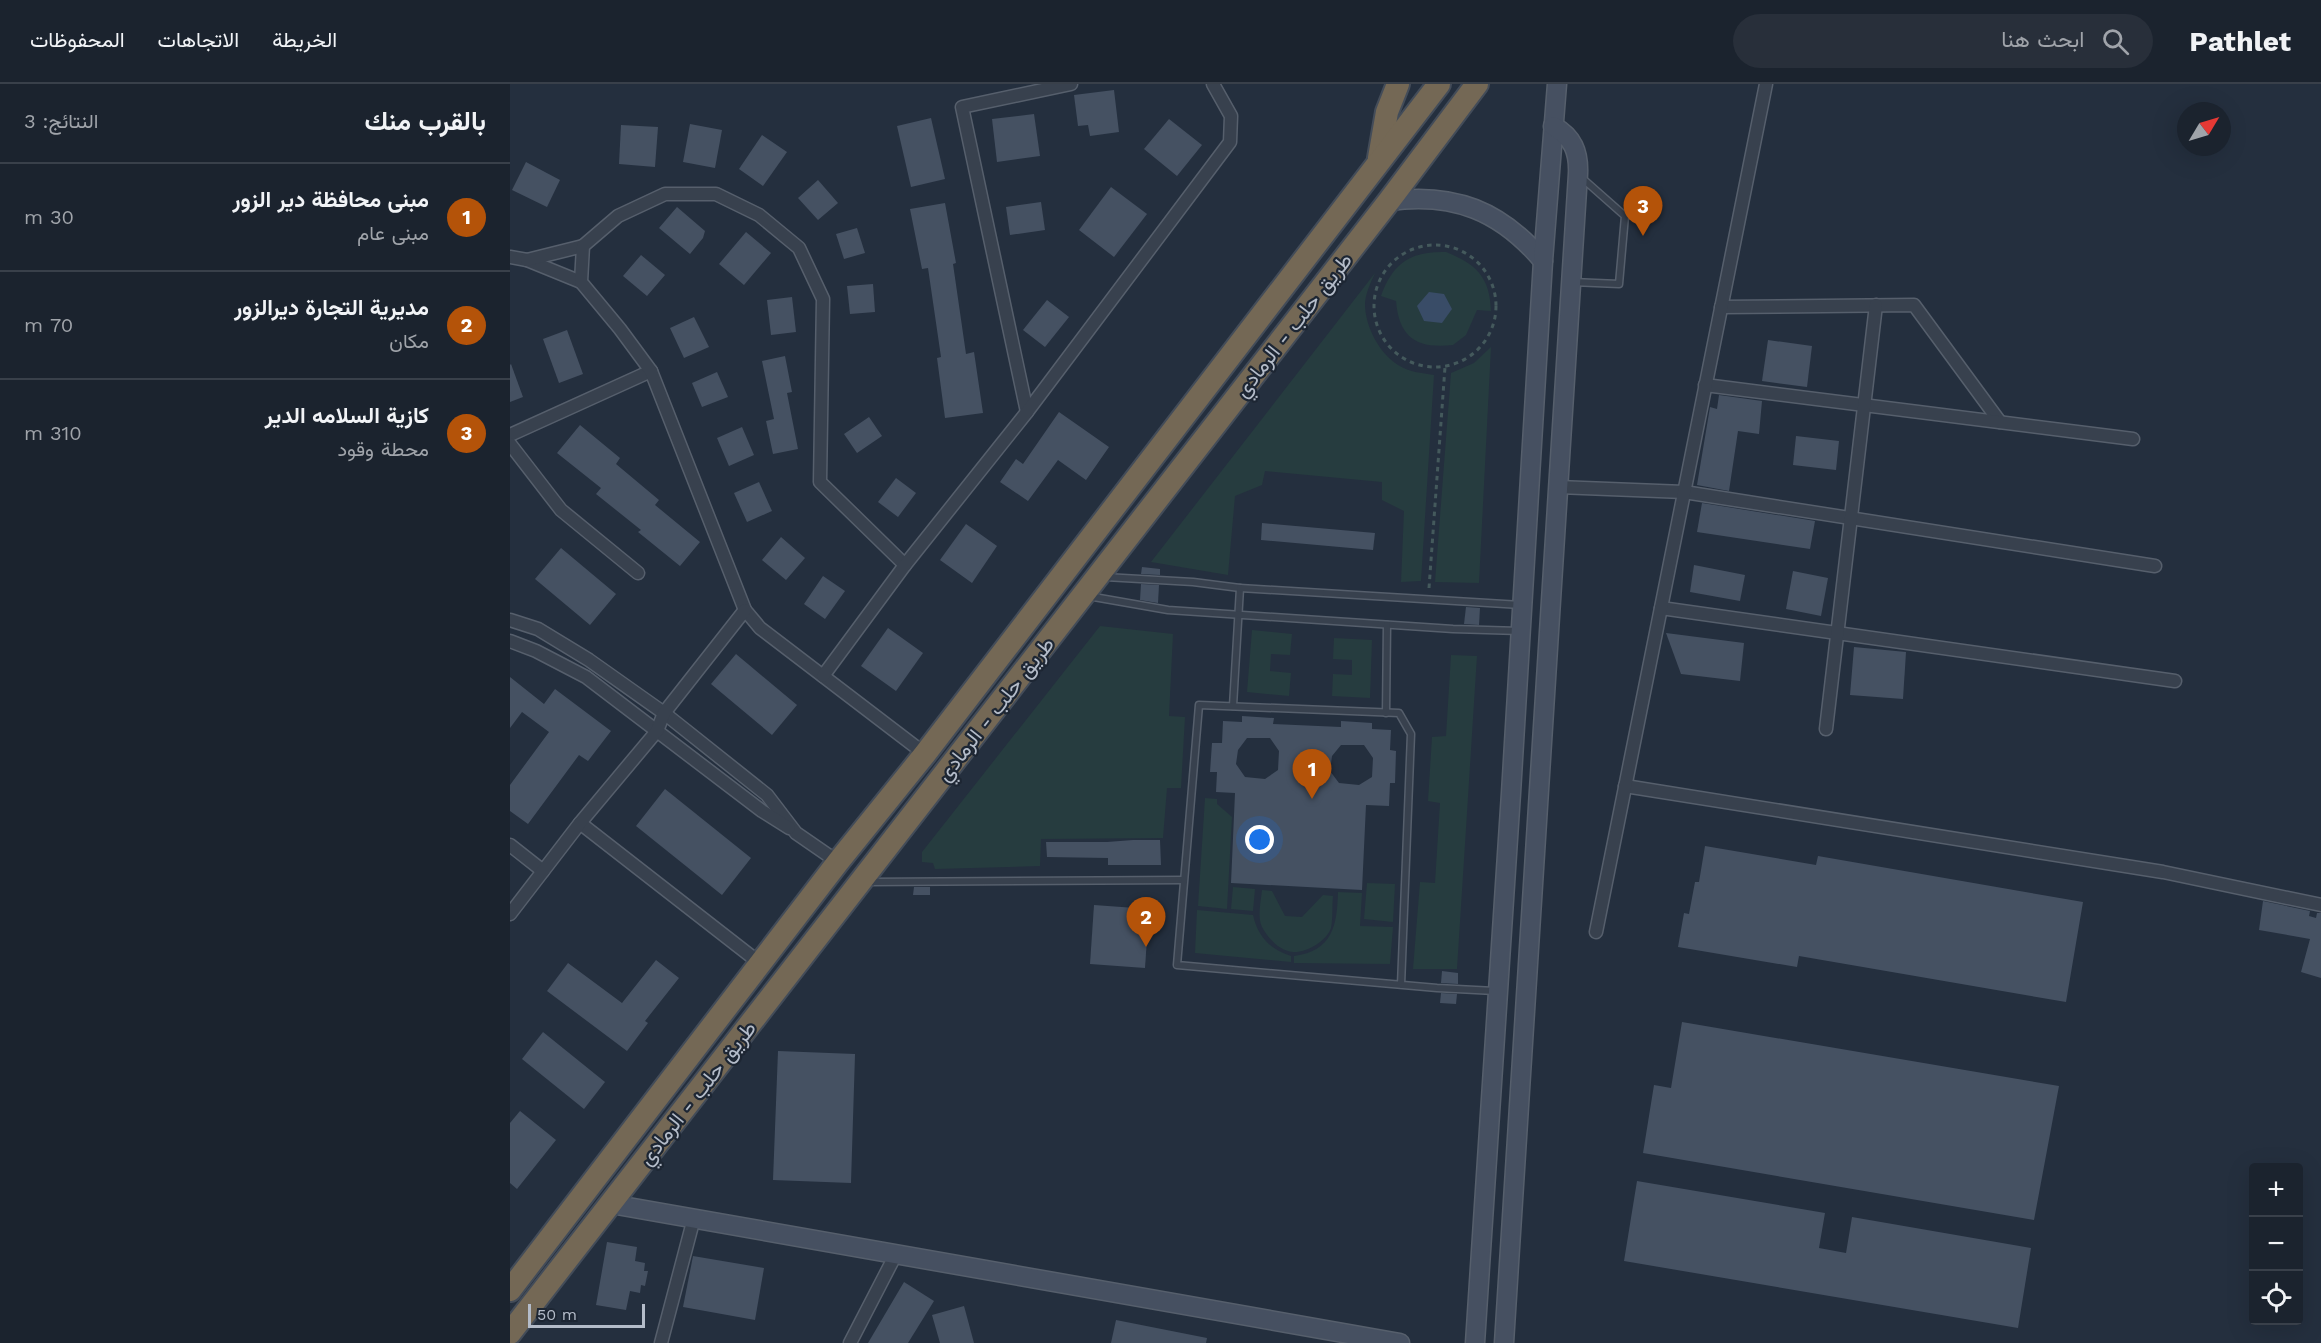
<!DOCTYPE html>
<html lang="ar">
<meta charset="utf-8">
<style>
body{margin:0;font-family:"Work Sans",Vazirmatn,sans-serif;background:#282f3a;color:#f1f3f6;direction:rtl}
.controls{position:absolute;right:18px;bottom:18px;display:grid;overflow:hidden;border-radius:6px;box-shadow:0 6px 24px #0002}
.controls button{width:54px;height:54px;display:grid;place-items:center;padding:0;border:0;border-bottom:2px solid #39404a;background:#1b232e;color:#f1f3f6;font:30px sans-serif}
.compass{position:absolute;left:1667px;top:18px;width:54px;height:54px;border-radius:50%;background:#1b232e;box-shadow:0 6px 24px #0002;rotate:52deg}
.scale{position:absolute;left:18px;bottom:15px;width:117px;box-sizing:border-box;padding-left:6px;border:3px solid #b4bcc9;border-top:0;font-size:16px;line-height:21px;white-space:nowrap;color:#b4bcc9;-webkit-text-stroke:4px #1d2633;paint-order:stroke}
.you{position:absolute;left:750px;top:756px;width:21px;height:21px;margin:-15px;border:4px solid #fff;border-radius:50%;background:#1a73e8;box-shadow:0 0 0 9px #1a73e833}
.badge{display:grid;place-items:center;width:39px;height:39px;border-radius:50%;background:#b45309;color:#fff;font-size:20px;font-weight:700}
.pin{position:absolute;translate:-50% -50px;filter:drop-shadow(0 2px 3px #0008)}
.pin::after{content:'';position:absolute;top:32px;width:21px;height:18px;background:inherit;clip-path:polygon(0 0,100% 0,50% 100%)}
.list{margin:0;padding:0;list-style:none}
h2{display:flex;justify-content:space-between;align-items:center;height:78px;margin:0;padding:0 24px;font-size:26px}
h2 small{font-size:20px;font-weight:400;color:#a0a4aa}
.list li{display:grid;grid-template-columns:39px 1fr auto;gap:18px;align-items:center;box-sizing:border-box;height:108px;padding:0 24px;border-top:2px solid #39404a}
.list b{display:block;font-size:22px;white-space:nowrap}
.list p{margin:0;font-size:20px;white-space:nowrap;color:#a0a4aa}
.list em{font-size:20px;font-style:normal;color:#a0a4aa}
.icon{flex:none;width:33px;height:33px;fill:none;stroke:currentColor;stroke-width:2;stroke-linecap:round;stroke-linejoin:round}
.map{position:relative;flex:none;width:1811px;height:1259px;overflow:hidden;direction:ltr}
header{display:flex;align-items:center;gap:36px;box-sizing:border-box;height:84px;padding:0 30px;background:#1b232e;border-bottom:2px solid #39404a}
header strong{font-size:28px}
nav{display:flex;gap:33px;margin-inline-start:auto;font-size:21px}
.search{width:420px;height:54px;background:#282f3a;display:flex;align-items:center;gap:15px;box-sizing:border-box;padding:0 21px;border-radius:33px;color:#a0a4aa;font-size:22px}
main{display:flex}
aside{flex:1;background:#1b232e}
.map>svg:first-child{display:block}
.green{fill:#263c3f}
.water{fill:#394c67}
.building{fill:#455162;fill-rule:evenodd}
.lines{fill:none;stroke-linecap:round;stroke-linejoin:round}
.lane-casing{stroke:#565f6c;stroke-width:9}
.street-casing{stroke:#565f6c;stroke-width:15}
.secondary-casing{stroke:#565f6c;stroke-width:21}
.highway-casing{stroke:#434c59;stroke-width:26}
.path{stroke:#44595c;stroke-width:3;stroke-dasharray:4.5 4.5;stroke-linecap:butt}
.lane{stroke:#38414e;stroke-width:6}
.street{stroke:#38414e;stroke-width:12}
.secondary{stroke:#465061;stroke-width:18}
.highway{stroke:#746855;stroke-width:22}
.labels{text-anchor:middle;dominant-baseline:central;stroke-width:4.5;stroke-linejoin:round;paint-order:stroke}
.street-label{font-size:21px;fill:#b4bcc9;stroke:#1d2633}
</style>
<header>
<strong>Pathlet</strong>
<div class="search"><svg class="icon" aria-label="search" viewBox="0 0 24 24"><circle cx="10" cy="10" r="6"/><path d="M15 15l6 6"/></svg>ابحث هنا</div>
<nav><a>الخريطة</a><a>الاتجاهات</a><a>المحفوظات</a></nav>
</header>
<main>
<div class="map">
<svg width="1811" height="1259" viewBox="0 0 1811 1259">
<rect width="100%" height="100%" fill="#242f3e"/>
<!-- green -->
<g class="green">
<path d="M936 168C966 180 980 193 981 227L967 226 956 251 943 261C907 265 889 254 886 217L871 212C883 178 902 167 936 168Z"/>
<path d="M865 189C861 198 855 210 855 220 855 242 869 269 888 281 899 288 911 289 924 291L911 497 891 498 894 427 872 416V398L755 387 752 401 725 412 718 491 641 478Z"/>
<polygon points="981,263 969,499 925,498 941,289 964,279"/>
<polygon points="590,542 663,550 659,632 675,633 671,704 657,704 653,754 531,755 530,782 425,785 423,779 412,778 412,768"/>
<polygon points="742,546 782,550 780,571 761,570 760,587 781,589 779,612 737,608"/>
<polygon points="824,554 862,556 860,614 822,612 823,590 842,591 842,576 823,575"/>
<polygon points="941,571 967,572 947,885 903,885 910,798 925,799 930,719 918,717 922,653 936,652"/>
<polygon points="695,714 707,715 707,720 722,733 717,825 688,822"/>
<polygon points="857,799 885,800 883,838 854,835"/>
<polygon points="723,803 745,805 743,827 721,825"/>
<path d="M752 806 762 807 775 832 792 833 813 811 823 812C822 822 823 834 821 844 817 857 796 869 783 868 769 867 758 854 752 843 747 832 751 817 752 806Z"/>
<path d="M828 808 852 809 850 842 883 843 880 880 784 879V872C823 867 827 841 828 808Z"/>
<path d="M687 826 743 831C748 853 760 865 781 872V878L685 869Z"/>
</g>
<!-- water -->
<polygon class="water" points="919,208 934,210 942,225 932,239 914,237 907,222"/>
<!-- building -->
<g class="building">
<polygon points="604,6 609,48 580,52 578,41 568,42 564,11"/>
<polygon points="524,30 530,72 487,78 482,35"/>
<polygon points="421,34 435,95 401,103 387,42"/>
<polygon points="659,35 692,61 667,92 634,65"/>
<polygon points="180,40 212,46 205,84 173,78"/>
<polygon points="111,41 148,43 145,83 109,80"/>
<polygon points="252,51 277,68 253,102 229,85"/>
<polygon points="16,78 50,96 37,123 2,106"/>
<polygon points="308,96 328,119 308,136 288,114"/>
<polygon points="601,103 637,130 604,173 569,146"/>
<polygon points="531,118 535,146 500,151 496,123"/>
<polygon points="435,119 446,179 443,180 456,270 464,268 473,329 435,334 427,274 431,273 418,184 412,185 400,125"/>
<polygon points="167,123 195,147 193,154 180,170 149,144"/>
<polygon points="347,144 355,169 334,175 326,150"/>
<polygon points="236,148 261,169 234,201 209,180"/>
<polygon points="131,171 155,191 137,212 113,192"/>
<polygon points="363,200 365,228 340,230 337,202"/>
<polygon points="282,213 286,248 261,251 257,216"/>
<polygon points="537,216 559,233 535,263 513,246"/>
<polygon points="184,233 199,263 174,274 160,244"/>
<polygon points="57,246 73,290 49,299 33,255"/>
<polygon points="1258,256 1302,262 1297,303 1252,297"/>
<polygon points="275,272 282,308 277,309 288,365 263,370 256,337 264,335 252,277"/>
<polygon points="1,280 13,313 0,318 0,281"/>
<polygon points="207,288 218,313 192,323 182,299"/>
<polygon points="1209,311 1252,317 1249,350 1228,347 1219,407 1187,401 1200,323 1207,325"/>
<polygon points="549,328 599,363 576,396 548,376 518,417 490,398 506,375 513,380"/>
<polygon points="359,333 372,352 347,369 334,350"/>
<polygon points="70,341 110,374 106,380 149,416 145,421 190,458 170,482 128,448 131,446 86,410 91,404 47,369"/>
<polygon points="232,343 244,371 219,382 207,354"/>
<polygon points="1286,352 1329,357 1326,386 1283,381"/>
<polygon points="386,394 406,409 388,433 368,418"/>
<polygon points="249,398 262,427 237,438 224,409"/>
<polygon points="1192,419 1305,437 1300,465 1187,448"/>
<polygon points="752,439 865,449 863,466 751,456"/>
<polygon points="456,440 487,462 462,499 430,476"/>
<polygon points="271,453 295,474 276,496 252,476"/>
<polygon points="51,464 106,510 80,541 25,495"/>
<polygon points="1184,481 1235,491 1230,517 1180,508"/>
<polygon points="632,483 650,485 650,491 631,490"/>
<polygon points="1283,487 1318,494 1311,532 1276,525"/>
<polygon points="313,492 335,507 315,535 294,520"/>
<polygon points="631,500 649,501 648,519 630,516"/>
<polygon points="956,523 970,524 969,541 954,540"/>
<polygon points="378,544 413,569 386,607 351,582"/>
<polygon points="1156,549 1234,559 1230,597 1171,590"/>
<polygon points="1344,563 1396,568 1393,615 1340,611"/>
<polygon points="226,570 287,621 262,651 201,600"/>
<polygon points="0,593 34,620 45,605 101,647 78,677 69,671 18,740 0,727 0,701 39,648 12,628 0,644"/>
<path d="M732 632 764 634 763 640 831 643V637L862 639V645L881 646 880 666 886 667 885 699H880L879 722 856 721 852 806 721 799 725 709 706 708 707 688H700L702 659H712L713 637 732 638ZM737 654H760L769 667 768 686 755 695 735 693 726 680 728 666ZM831 661H854L863 674 862 693 849 701 829 699 820 687 822 672Z"/>
<polygon points="155,705 241,774 212,811 126,742"/>
<polygon points="623,756 650,756 651,781 598,781 598,774 537,773 536,758 597,758"/>
<polygon points="1195,762 1306,781 1308,772 1573,818 1556,918 1289,872 1287,883 1168,863 1174,829 1179,830 1185,798 1189,798"/>
<polygon points="404,803 420,803 420,811 403,811"/>
<polygon points="1753,817 1800,827 1799,832 1806,834 1807,829 1811,829 1811,894 1791,888 1800,855 1749,846"/>
<polygon points="584,821 639,825 635,884 580,880"/>
<polygon points="146,876 169,894 135,937 138,939 117,967 37,907 58,879 112,919"/>
<polygon points="932,887 948,889 948,900 931,899"/>
<polygon points="931,909 947,910 946,920 930,919"/>
<polygon points="1172,938 1549,1002 1524,1136 1133,1069 1144,1001 1161,1004"/>
<polygon points="33,948 95,998 74,1025 12,975"/>
<polygon points="268,967 345,970 341,1099 263,1096"/>
<polygon points="10,1027 46,1056 7,1105 0,1099 0,1039"/>
<polygon points="1127,1097 1315,1129 1309,1164 1336,1169 1342,1133 1521,1164 1508,1244 1114,1177"/>
<polygon points="97,1158 127,1163 125,1177 135,1179 134,1187 138,1187 135,1202 131,1201 130,1209 120,1207 116,1226 86,1221"/>
<polygon points="183,1172 254,1184 245,1236 173,1223"/>
<polygon points="394,1198 424,1217 398,1259 358,1259"/>
<polygon points="454,1222 464,1259 430,1259 422,1231"/>
<polygon points="606,1236 697,1254 696,1259 601,1259"/>
</g>
<g class="lines">
<!-- lane casing -->
<g class="lane-casing">
<g id="lane">
<polyline points="1062,198 1109,200 1115,132 1072,94"/>
<polyline points="595,493 683,498 730,504 723,622"/>
<polyline points="730,504 1011,521"/>
<polyline points="578,512 658,526 943,545 1010,547"/>
<polyline points="876,629 877,541"/>
<polyline points="358,798 673,796"/>
<polyline points="891,901 901,650 889,629 689,621 667,881 927,904 985,907"/>
</g>
</g>
<!-- street casing -->
<g class="street-casing">
<g id="street">
<polyline points="0,173 17,176 71,198"/>
<polyline points="17,176 73,162"/>
<polyline points="1211,223 1404,221 1490,338"/>
<polyline points="1195,301 1623,355"/>
<polyline points="517,328 452,23 561,0"/>
<polyline points="0,351 141,287"/>
<polyline points="0,360 51,426 128,489"/>
<polyline points="1048,403 1174,408 1645,482"/>
<polyline points="395,481 310,398 313,215 289,164 249,131 206,110 155,110 108,132 73,162 71,198 110,245 141,287 235,526 250,544 415,670"/>
<polyline points="1151,524 1665,597"/>
<polyline points="0,536 28,545 79,576 154,629 257,711 286,749 328,778"/>
<polyline points="0,557 26,567 76,593 252,727 279,744"/>
<polyline points="313,592 395,481 517,328 720,58 721,32 703,0"/>
<polyline points="1316,645 1366,221"/>
<polyline points="1115,702 1653,788 1811,821"/>
<polyline points="70,739 251,880"/>
<polyline points="0,761 33,787"/>
<polyline points="0,830 70,739 147,647 154,629 235,526"/>
<polyline points="1086,848 1256,0"/>
<polyline points="151,1259 184,1134"/>
<polyline points="340,1259 386,1170"/>
</g>
</g>
<!-- secondary casing -->
<g class="secondary-casing">
<g id="secondary">
<path d="M879 117C944 108 991 127 1033 177"/>
<polyline points="101,1120 890,1259"/>
<polyline points="965,1259 1001,709 1033,177 1047,0"/>
<path d="M994 1259 1068 90C1069 68 1063 53 1043 42"/>
</g>
</g>
<!-- highway casing -->
<g class="highway-casing">
<g id="highway">
<polyline points="869,74 877,28 888,0"/>
<polyline points="0,1206 328,778 415,670 929,0"/>
<polyline points="0,1249 879,117 967,0"/>
</g>
</g>
<!-- path -->
<g class="path">
<circle cx="925" cy="222" r="61"/>
<polyline points="919,504 935,283"/>
</g>
<!-- lane -->
<use href="#lane" class="lane"/>
<!-- street -->
<use href="#street" class="street"/>
<!-- secondary -->
<use href="#secondary" class="secondary"/>
<!-- highway -->
<use href="#highway" class="highway"/>
</g>
<g class="labels">
<!-- street labels -->
<g class="street-label">
<text transform="translate(783 241) rotate(-52)">طريق حلب - الرمادي</text>
<text transform="translate(485 625) rotate(-52)">طريق حلب - الرمادي</text>
<text transform="translate(187 1009) rotate(-52)">طريق حلب - الرمادي</text>
</g>
</g>
</svg>
<div class="controls">
<button>+</button>
<button>−</button>
<button><svg class="icon" aria-label="locate" viewBox="0 0 24 24"><circle cx="12" cy="12" r="6"/><path d="M12 2v4M12 18v4M2 12h4M18 12h4"/></svg></button>
</div>
<svg class="compass" viewBox="-18 -18 36 36"><path d="M0-13l5 13h-10z" fill="#e53935"/><path d="M0 13l5-13h-10z" fill="#a0a4aa"/></svg>
<div class="scale">50 m</div>
<div class="you"></div>
<div class="pin badge" style="left:802px;top:715px">1</div>
<div class="pin badge" style="left:636px;top:863px">2</div>
<div class="pin badge" style="left:1133px;top:152px">3</div>
</div>
<aside>
<h2>بالقرب منك<small>النتائج: 3</small></h2>
<ul class="list">
<li><span class="badge">1</span><div><b>مبنى محافظة دير الزور</b><p>مبنى عام</p></div><em>30 m</em></li>
<li><span class="badge">2</span><div><b>مديرية التجارة ديرالزور</b><p>مكان</p></div><em>70 m</em></li>
<li><span class="badge">3</span><div><b>كازية السلامه الدير</b><p>محطة وقود</p></div><em>310 m</em></li>
</ul>
</aside>
</main>
